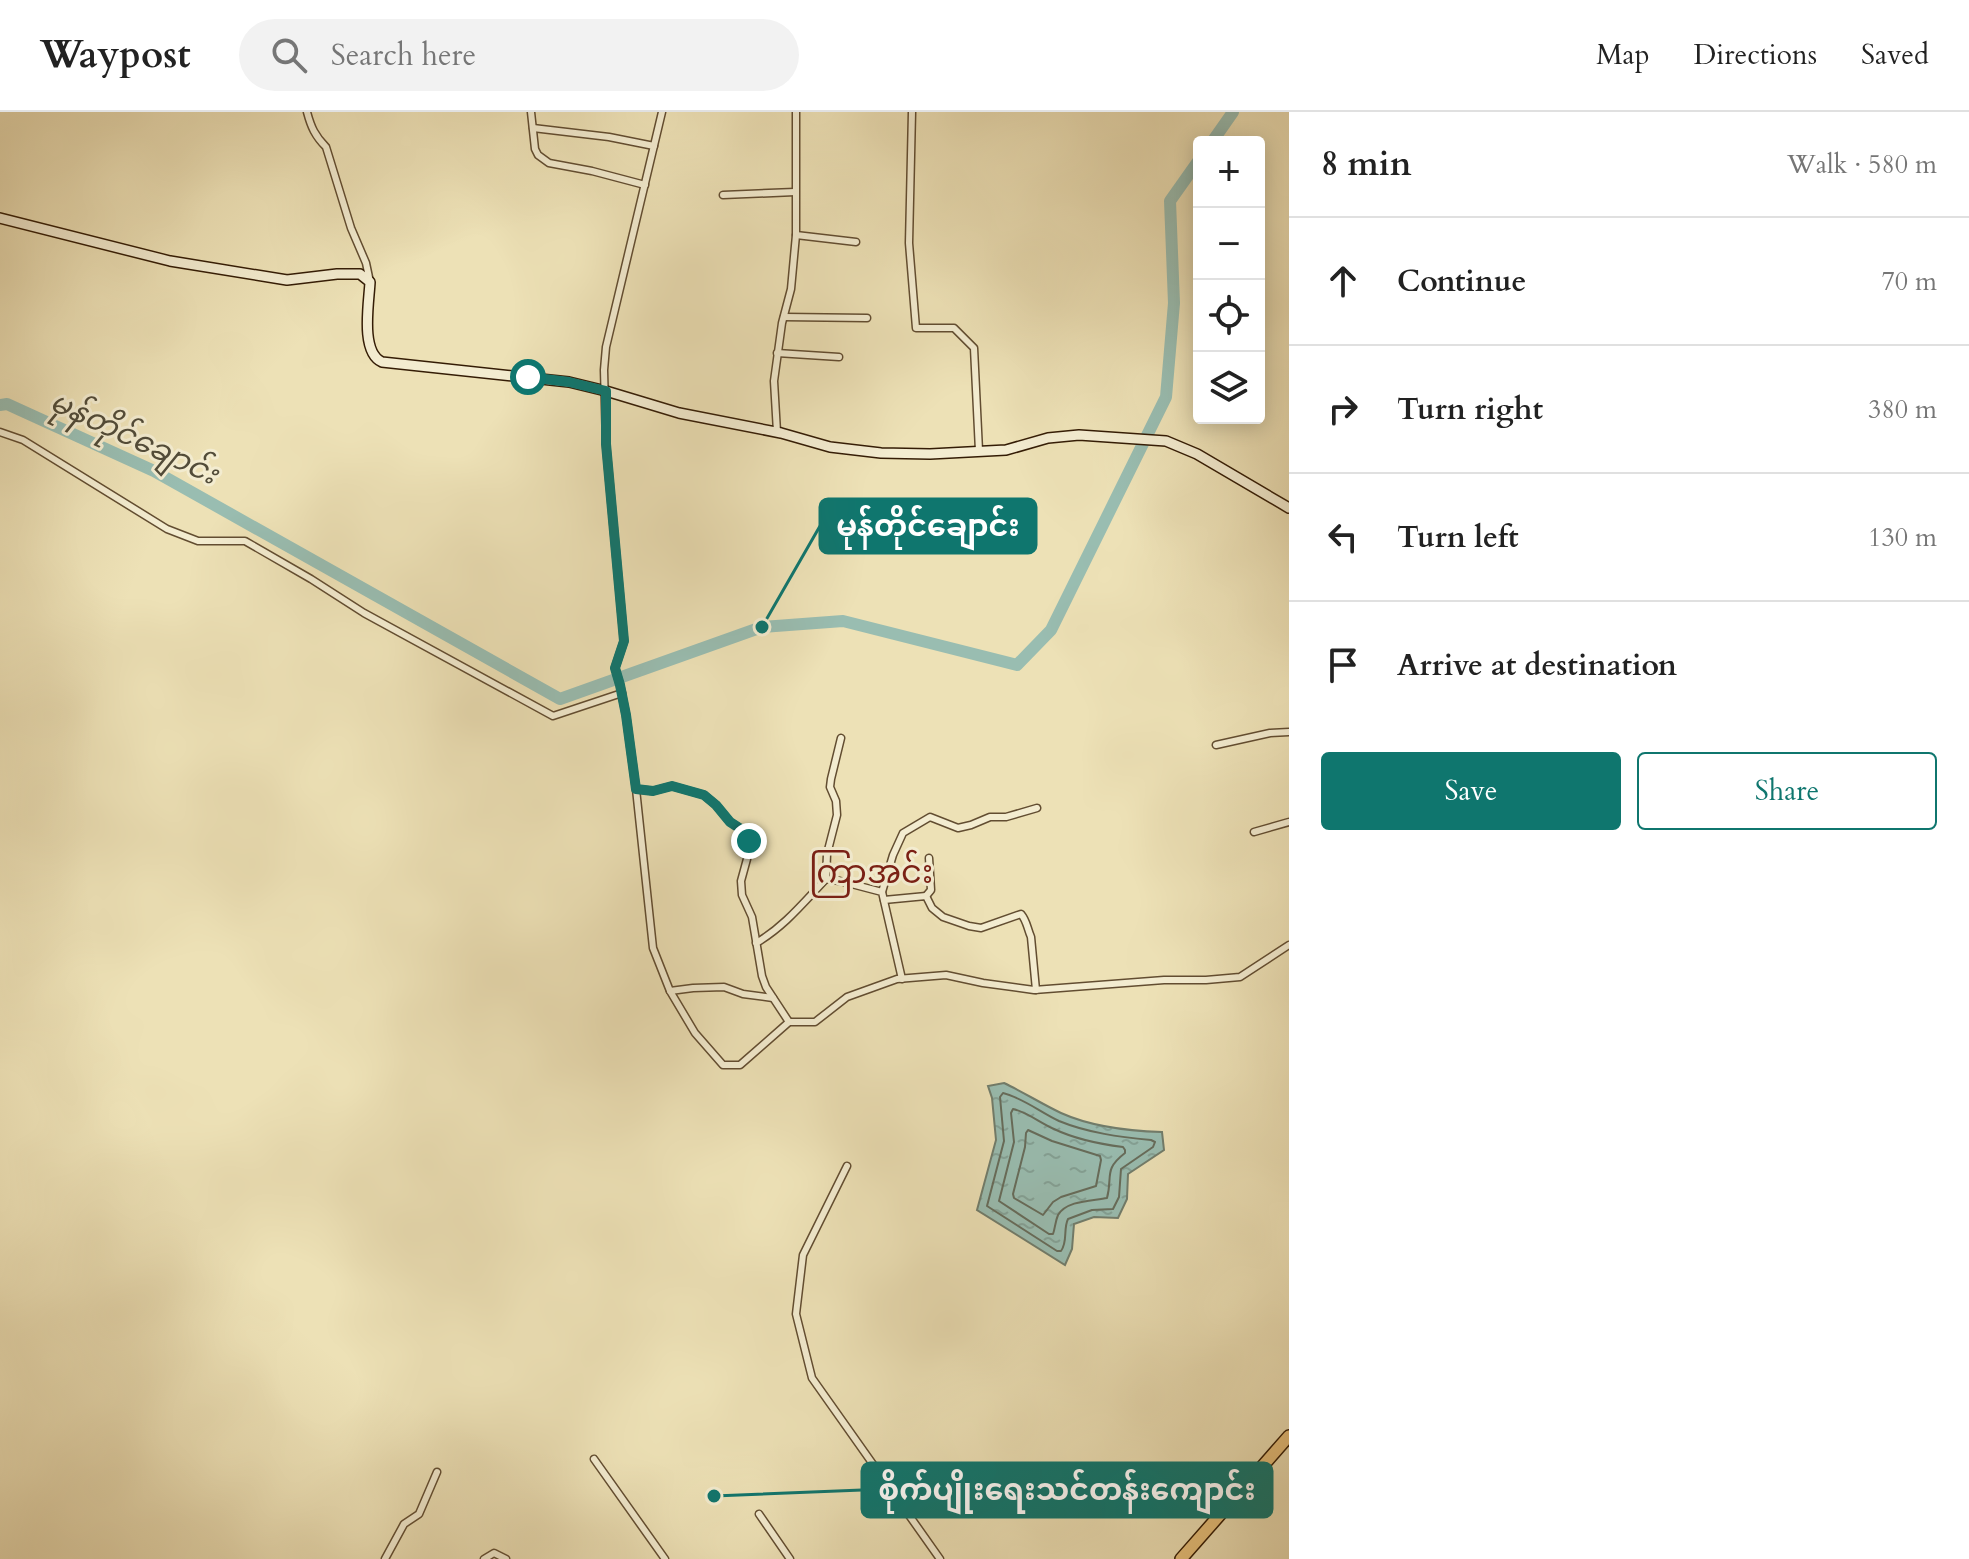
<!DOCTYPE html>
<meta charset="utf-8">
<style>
body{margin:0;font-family:Cardo,"Noto Sans Myanmar",serif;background:#f2f2f2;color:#222}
.controls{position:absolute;right:24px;top:24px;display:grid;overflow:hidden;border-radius:8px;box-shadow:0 4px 20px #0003}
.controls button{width:72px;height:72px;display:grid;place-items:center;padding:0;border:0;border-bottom:2px solid #e0e0e0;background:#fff;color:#222;font:40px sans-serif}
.stop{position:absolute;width:24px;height:24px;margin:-18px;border:6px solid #0f766e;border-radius:50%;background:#fff}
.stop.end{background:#0f766e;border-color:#fff;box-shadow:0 2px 8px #0008}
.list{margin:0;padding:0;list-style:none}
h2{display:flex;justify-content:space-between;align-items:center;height:104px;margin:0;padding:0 32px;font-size:34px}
h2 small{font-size:26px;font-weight:400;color:#767676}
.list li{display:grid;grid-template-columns:52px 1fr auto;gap:24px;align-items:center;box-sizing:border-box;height:128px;padding:0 32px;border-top:2px solid #e0e0e0}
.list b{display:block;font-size:30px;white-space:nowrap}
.list em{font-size:26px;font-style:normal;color:#767676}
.actions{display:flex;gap:16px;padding:24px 32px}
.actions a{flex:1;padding:18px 0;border:2px solid #0f766e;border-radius:8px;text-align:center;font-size:28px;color:#0f766e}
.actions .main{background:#0f766e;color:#fff}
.icon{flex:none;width:44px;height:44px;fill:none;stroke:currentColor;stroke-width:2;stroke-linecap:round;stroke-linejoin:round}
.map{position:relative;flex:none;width:1289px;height:1447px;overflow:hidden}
header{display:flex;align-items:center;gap:48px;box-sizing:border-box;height:112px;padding:0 40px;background:#fff;border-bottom:2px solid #e0e0e0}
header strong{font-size:38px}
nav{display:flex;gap:44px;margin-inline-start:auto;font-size:28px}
.search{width:560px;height:72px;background:#f2f2f2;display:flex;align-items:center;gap:20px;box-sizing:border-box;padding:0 28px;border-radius:44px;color:#767676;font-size:30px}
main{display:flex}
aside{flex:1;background:#fff}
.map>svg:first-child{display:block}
.water{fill:url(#water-ripples);stroke:#717d6c;stroke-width:2}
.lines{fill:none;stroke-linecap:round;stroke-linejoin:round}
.shore{stroke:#666c5b;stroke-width:2}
.river{stroke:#99bdb1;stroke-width:12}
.street-casing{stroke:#624d31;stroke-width:9}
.secondary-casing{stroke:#341c05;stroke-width:12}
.highway-casing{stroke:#341c05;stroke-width:14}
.street{stroke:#f3ecd0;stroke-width:6}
.secondary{stroke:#f3ecd0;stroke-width:9}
.highway{stroke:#e6c07b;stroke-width:11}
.route{stroke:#0f766e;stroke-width:10}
.labels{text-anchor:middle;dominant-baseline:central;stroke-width:6;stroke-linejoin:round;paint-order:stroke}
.water-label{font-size:30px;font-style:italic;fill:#524c39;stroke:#f3ecd0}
.quarter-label{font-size:32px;fill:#7a1f14;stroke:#f3ecd0}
.leader{fill:none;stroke:#0f766e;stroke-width:3}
.callout-dot{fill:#0f766e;stroke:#f3ecd0;stroke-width:3}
.callout{fill:#0f766e;stroke:#0f766e;stroke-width:3}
.callout-label{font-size:30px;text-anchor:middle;font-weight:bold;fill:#fff}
</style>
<header>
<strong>Waypost</strong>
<div class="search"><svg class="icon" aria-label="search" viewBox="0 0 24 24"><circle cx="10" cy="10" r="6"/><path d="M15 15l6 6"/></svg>Search here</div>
<nav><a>Map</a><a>Directions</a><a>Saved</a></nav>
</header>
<main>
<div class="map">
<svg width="1289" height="1447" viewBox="0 0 1289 1447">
<defs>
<pattern id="water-ripples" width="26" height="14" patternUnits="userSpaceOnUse" patternTransform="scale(2)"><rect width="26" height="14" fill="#99bdb1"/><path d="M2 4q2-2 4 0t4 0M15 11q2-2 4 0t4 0" fill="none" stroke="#84a297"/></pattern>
</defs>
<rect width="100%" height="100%" fill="#ede1b6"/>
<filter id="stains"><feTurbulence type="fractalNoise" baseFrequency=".0025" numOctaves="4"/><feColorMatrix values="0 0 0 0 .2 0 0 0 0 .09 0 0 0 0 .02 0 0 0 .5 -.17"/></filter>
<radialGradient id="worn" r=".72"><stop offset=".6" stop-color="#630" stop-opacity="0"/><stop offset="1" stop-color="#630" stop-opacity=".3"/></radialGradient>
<!-- water -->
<path class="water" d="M1004 971C1023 980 1042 992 1061 1001 1092 1015 1128 1019 1162 1020L1164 1038 1128 1062 1127 1087 1118 1106 1094 1105 1074 1112 1072 1137 1065 1153 977 1098 996 1028 992 986 988 974Z"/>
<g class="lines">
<!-- shore -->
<g class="shore">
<path d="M1003 981C1023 986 1040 1000 1059 1009 1088 1021 1120 1025 1151 1028L1155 1030 1153 1035 1121 1057 1119 1085 1113 1097 1092 1098 1068 1107C1063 1117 1068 1130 1061 1139H1057L987 1094 1004 1029 1000 985Z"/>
<path d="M1013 997C1027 1000 1040 1011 1054 1017 1075 1027 1099 1032 1123 1035L1125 1038V1041C1103 1058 1113 1064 1107 1086 1093 1089 1067 1088 1058 1103 1055 1110 1055 1117 1053 1122H1049L999 1089 1014 1030 1011 1001Z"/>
<polygon points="1028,1018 1052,1029 1100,1044 1101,1048 1096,1074 1061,1085 1053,1090 1043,1103 1014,1086 1013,1082 1025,1035 1026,1021"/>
</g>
<!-- river -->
<g class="river">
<polyline points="1212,30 1233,0"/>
<polyline points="0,293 7,292 154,359 560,587 762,515 843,509 1017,553 1051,518 1166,285 1174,191 1170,89 1199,48"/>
</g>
<!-- street casing -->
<g class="street-casing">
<g id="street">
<path d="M307 0C311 15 315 24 326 35L351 116 366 151 370 170"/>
<polyline points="531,0 535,37 538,43 549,51 592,59 645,73"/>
<polyline points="662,0 606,235 604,258 606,332 624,529 615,556 620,573 626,603 636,677 653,836 670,879 695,921 723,953 740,953 789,910 815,910 847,885 897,867 946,863 983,871 1034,878 1164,868 1206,868 1240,865 1289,833"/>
<polyline points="912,0 909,131 916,216 954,216 974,236 979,339"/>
<polyline points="533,16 609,25 654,34"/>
<polyline points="723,83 795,80"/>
<polyline points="796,123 856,130"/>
<polyline points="784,205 867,206"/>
<polyline points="777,241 839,245"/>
<polyline points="0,320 23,328 167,417 198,429 245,429 311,467 364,501 553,604 622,581"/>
<polyline points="777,320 774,269 782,211 791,177 796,123 796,0"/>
<polyline points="1216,633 1270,621 1289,620"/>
<polyline points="636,677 653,679 672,674 704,683 716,693 730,710 744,719 749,729 747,747 741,769 742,783 752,805 762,864 766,875 789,910"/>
<polyline points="1254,720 1289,710"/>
<polyline points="826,767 827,742 837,703 836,689 830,675 831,667 841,626"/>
<polyline points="882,780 893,743 903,721 930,705 958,716 971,713 990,705 1006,705 1037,696"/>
<polyline points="926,784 931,778 929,746"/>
<path d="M884 788 926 784 932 796 943 805 969 814 981 816 1021 802C1027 809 1027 816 1031 825L1036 878"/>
<path d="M756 831C784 815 804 790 826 767L840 769 882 780 902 867"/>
<polyline points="670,879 693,876 724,875 743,882 773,886"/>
<polyline points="847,1054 803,1143 796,1202 812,1266 940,1447"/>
<polyline points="594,1347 665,1447"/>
<polyline points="759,1402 790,1447"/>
<polyline points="385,1447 404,1412 419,1402 437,1360"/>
<polyline points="484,1447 494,1441 506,1447"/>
</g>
</g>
<!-- secondary casing -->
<g class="secondary-casing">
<path id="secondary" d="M0 106 170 149 287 168 337 162H360L370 170C369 191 360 240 382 250L569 270 606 279 679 301 781 321 830 335 881 341 930 342 1006 338 1048 326 1079 323 1166 329 1197 342 1289 396"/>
</g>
<!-- highway casing -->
<g class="highway-casing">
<polyline id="highway" points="1181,1447 1289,1324"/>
</g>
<!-- street -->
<use href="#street" class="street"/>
<!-- secondary -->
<use href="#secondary" class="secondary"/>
<!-- highway -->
<use href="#highway" class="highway"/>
</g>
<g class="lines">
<!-- route -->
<polyline class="route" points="528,265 569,270 606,279 606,332 624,529 615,556 620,573 626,603 636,677 653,679 672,674 704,683 716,693 730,710 744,719 749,729"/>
</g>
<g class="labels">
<!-- water labels -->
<g class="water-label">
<text transform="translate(134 326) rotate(25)">မုန်တိုင်ချောင်း</text>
</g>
<!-- quarter labels -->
<g class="quarter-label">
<text x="871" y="761">ကြာအင်း</text>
</g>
</g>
<!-- callouts -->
<path class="leader" d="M762 515L820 414M714 1384L862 1378"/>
<g class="callout-dot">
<circle cx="762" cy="515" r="8"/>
<circle cx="714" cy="1384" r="8"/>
</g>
<g class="callout">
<rect x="820" y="387" width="216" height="54" rx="8"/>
<rect x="862" y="1351" width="410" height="54" rx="8"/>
</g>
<g class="callout-label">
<text x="928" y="424">မုန်တိုင်ချောင်း</text>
<text x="1067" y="1388">စိုက်ပျိုးရေးသင်တန်းကျောင်း</text>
</g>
<rect width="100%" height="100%" filter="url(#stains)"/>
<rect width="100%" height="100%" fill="url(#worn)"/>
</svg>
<div class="controls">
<button>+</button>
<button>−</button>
<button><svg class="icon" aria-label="locate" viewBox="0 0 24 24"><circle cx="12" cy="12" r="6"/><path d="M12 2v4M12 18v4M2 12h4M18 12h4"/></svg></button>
<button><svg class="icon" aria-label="layers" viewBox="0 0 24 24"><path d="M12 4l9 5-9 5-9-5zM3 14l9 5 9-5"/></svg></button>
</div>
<div class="stop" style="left:528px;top:265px"></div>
<div class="stop end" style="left:749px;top:729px"></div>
</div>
<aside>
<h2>8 min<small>Walk · 580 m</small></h2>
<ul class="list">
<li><svg class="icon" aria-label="ahead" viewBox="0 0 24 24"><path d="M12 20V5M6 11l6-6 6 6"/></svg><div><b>Continue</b></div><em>70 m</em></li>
<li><svg class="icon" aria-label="right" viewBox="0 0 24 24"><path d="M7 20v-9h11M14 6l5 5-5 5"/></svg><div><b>Turn right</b></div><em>380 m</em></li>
<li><svg class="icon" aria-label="left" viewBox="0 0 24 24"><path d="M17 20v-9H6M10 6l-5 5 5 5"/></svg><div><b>Turn left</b></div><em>130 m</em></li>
<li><svg class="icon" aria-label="arrive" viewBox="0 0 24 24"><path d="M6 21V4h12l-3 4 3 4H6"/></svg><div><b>Arrive at destination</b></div></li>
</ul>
<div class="actions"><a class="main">Save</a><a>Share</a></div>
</aside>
</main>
